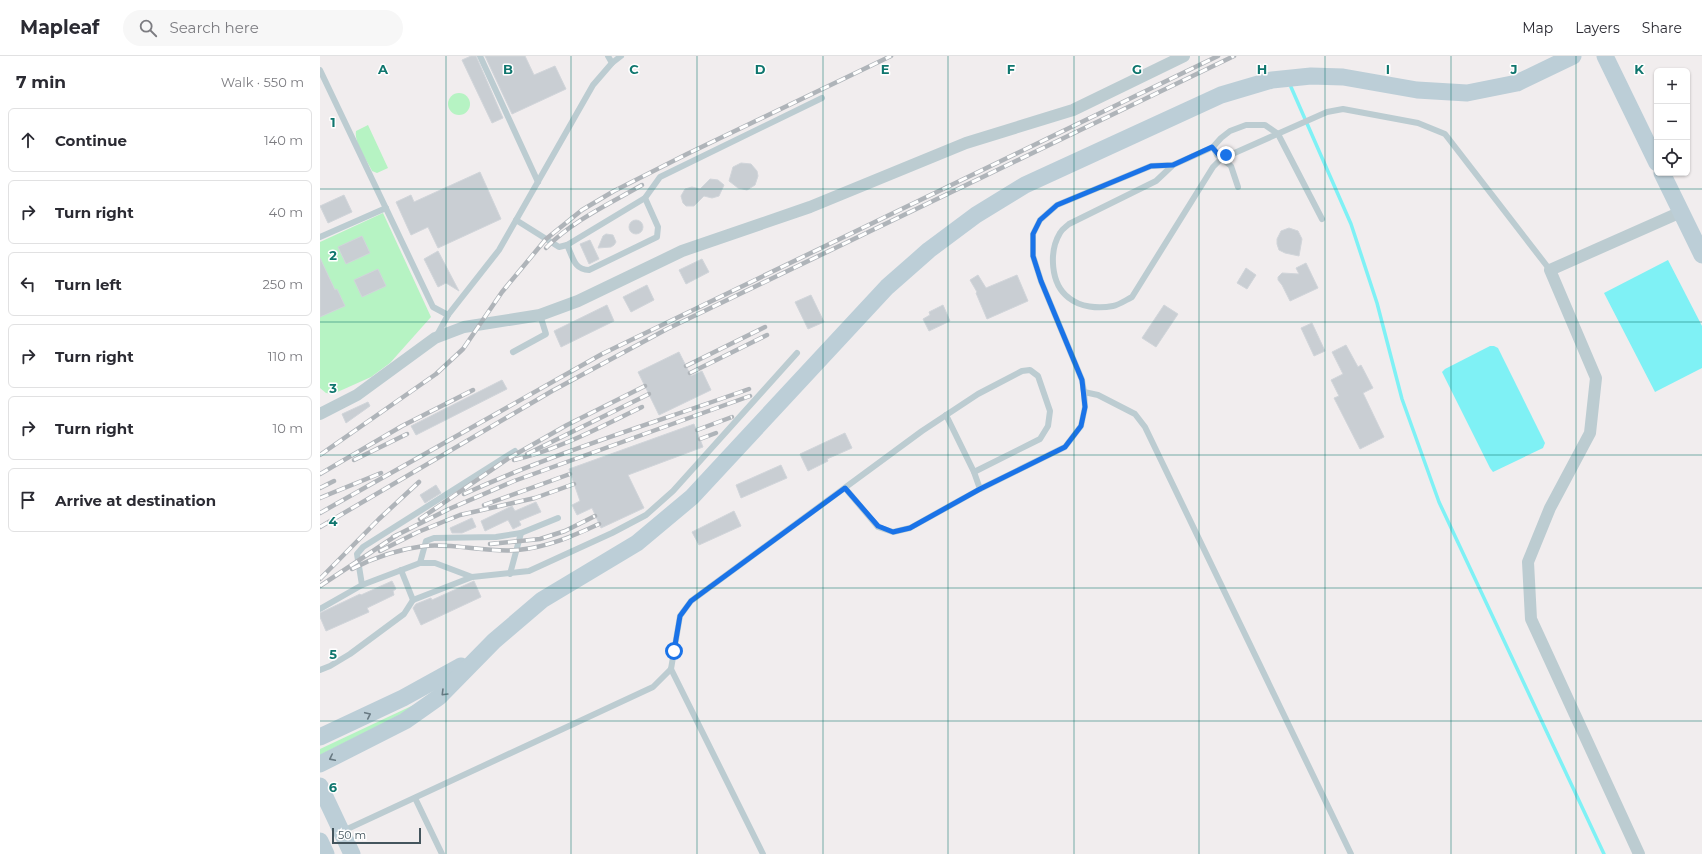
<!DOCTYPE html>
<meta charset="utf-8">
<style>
body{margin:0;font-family:Montserrat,sans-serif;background:#f7f7f7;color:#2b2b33}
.controls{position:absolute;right:12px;top:12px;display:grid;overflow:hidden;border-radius:6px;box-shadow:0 1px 3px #0004}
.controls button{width:36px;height:36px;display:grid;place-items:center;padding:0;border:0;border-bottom:1px solid #e1e1e2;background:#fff;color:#2b2b33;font:20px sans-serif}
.scale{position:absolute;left:12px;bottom:10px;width:89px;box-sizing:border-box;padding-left:4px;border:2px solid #44555d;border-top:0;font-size:11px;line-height:14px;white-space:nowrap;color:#44555d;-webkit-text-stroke:3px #fff;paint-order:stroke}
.stop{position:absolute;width:12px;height:12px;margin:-9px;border:3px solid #1a73e8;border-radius:50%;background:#fff}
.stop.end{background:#1a73e8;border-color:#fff;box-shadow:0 1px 4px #0008}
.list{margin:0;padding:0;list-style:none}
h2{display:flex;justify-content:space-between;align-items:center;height:52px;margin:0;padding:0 16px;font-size:17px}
h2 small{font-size:13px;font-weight:400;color:#7c7c81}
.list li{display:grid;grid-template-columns:26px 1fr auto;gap:12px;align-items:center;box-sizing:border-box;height:64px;margin:0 8px 8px;padding:0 8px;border:1px solid #e1e1e2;border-radius:6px}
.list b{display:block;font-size:15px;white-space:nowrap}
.list em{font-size:13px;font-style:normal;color:#7c7c81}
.icon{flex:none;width:22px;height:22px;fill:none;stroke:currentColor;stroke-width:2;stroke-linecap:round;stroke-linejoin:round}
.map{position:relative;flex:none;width:1382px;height:798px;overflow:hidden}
header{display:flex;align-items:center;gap:24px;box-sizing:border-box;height:56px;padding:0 20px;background:#fff;border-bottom:1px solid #e1e1e2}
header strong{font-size:19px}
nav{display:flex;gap:22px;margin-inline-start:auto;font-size:14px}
.search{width:280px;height:36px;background:#f7f7f7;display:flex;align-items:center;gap:10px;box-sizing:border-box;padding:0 14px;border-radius:22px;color:#7c7c81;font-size:15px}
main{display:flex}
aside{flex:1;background:#fff}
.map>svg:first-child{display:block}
.green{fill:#b6f3c3}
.water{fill:#7ff1f5}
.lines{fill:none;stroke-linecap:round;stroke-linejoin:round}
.stream{stroke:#7ff1f5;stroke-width:3.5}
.building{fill:#c9ced3;stroke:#d1d5da}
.lane{stroke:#bcccd1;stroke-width:6}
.street{stroke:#bcccd1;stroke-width:12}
.secondary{stroke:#bcced7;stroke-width:17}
.rail-casing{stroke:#afb4b9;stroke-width:4.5}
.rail{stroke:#fff;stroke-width:3;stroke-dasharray:9;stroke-linecap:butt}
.oneway{stroke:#687982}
.route{stroke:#1a73e8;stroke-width:5}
.grid{fill:none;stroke:#0f766e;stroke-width:1;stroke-opacity:0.55}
.grid-label{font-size:13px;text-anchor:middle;font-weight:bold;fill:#0f766e;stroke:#fff;stroke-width:3;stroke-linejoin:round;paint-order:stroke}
</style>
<header>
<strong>Mapleaf</strong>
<div class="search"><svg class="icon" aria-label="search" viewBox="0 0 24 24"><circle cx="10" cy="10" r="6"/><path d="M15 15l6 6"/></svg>Search here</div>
<nav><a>Map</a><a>Layers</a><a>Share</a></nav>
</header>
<main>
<aside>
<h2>7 min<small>Walk · 550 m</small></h2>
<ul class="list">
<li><svg class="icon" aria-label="ahead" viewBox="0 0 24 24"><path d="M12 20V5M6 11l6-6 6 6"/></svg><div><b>Continue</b></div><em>140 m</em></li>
<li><svg class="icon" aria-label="right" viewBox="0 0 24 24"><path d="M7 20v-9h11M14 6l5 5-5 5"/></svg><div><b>Turn right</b></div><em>40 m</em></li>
<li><svg class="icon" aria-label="left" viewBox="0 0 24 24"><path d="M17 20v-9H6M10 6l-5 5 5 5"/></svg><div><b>Turn left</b></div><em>250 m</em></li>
<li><svg class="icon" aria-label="right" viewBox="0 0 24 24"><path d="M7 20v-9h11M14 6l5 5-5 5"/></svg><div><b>Turn right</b></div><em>110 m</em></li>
<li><svg class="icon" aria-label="right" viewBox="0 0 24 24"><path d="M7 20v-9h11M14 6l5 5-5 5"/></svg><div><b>Turn right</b></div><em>10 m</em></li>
<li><svg class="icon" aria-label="arrive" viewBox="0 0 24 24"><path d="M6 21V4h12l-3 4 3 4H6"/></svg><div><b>Arrive at destination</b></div></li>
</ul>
</aside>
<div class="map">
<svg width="1382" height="798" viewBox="0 0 1382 798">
<rect width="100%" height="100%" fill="#f1edee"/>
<!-- green -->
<g class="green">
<circle cx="139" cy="48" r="11"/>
<path d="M48 69 68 112 57 117 52 115C47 104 34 87 36 75Z"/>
<polygon points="63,157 111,261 70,307 51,321 13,338 6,337 0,332 0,186"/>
<polygon points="100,646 103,647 0,699 0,693"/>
</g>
<!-- water -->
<g class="water">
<polygon points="1348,204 1382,270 1382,312 1335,336 1284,237"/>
<polygon points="1170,290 1174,290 1178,292 1225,387 1223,392 1173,416 1170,412 1122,316 1125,313"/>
</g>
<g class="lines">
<!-- stream -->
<polyline class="stream" points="971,31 1031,168 1057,247 1082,343 1119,446 1284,798"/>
</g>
<!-- building -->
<g class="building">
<polygon points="151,0 156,0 183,62 172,67 142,4"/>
<polygon points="165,0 205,0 214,19 235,10 246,33 192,58"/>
<polygon points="421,107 431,108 437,115 438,120 435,129 427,134 418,132 409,125 413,111"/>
<polygon points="160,116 181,163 118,192 108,171 91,179 76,146 91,139 94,146"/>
<polygon points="390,123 398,124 404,129 399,140 392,142 384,140 374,150 366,150 363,147 361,140 365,133 372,131 380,133"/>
<polygon points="24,139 32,156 8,167 0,150"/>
<circle cx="316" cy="171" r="7"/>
<polygon points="969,172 978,175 982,183 979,200 965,197 959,194 957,188 957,183 961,175"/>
<polygon points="286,178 293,179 296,186 294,189 291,191 278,192 283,180"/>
<polygon points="42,180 50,197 26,208 18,191"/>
<polygon points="270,184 279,203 269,208 260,188"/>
<polygon points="118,195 139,235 126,227 118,231 104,203"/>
<polygon points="0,202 15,234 17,233 25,250 0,261"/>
<polygon points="382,203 389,216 366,228 359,214"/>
<polygon points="986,207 998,232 970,245 962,229 958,224 958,221 962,217 979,218 976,212"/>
<polygon points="926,212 936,219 927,233 917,227"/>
<polygon points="58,213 66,230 42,241 34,224"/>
<polygon points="658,219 666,232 697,219 708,245 667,263 656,237 657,236 650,224"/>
<polygon points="327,229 334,244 311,256 303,241"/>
<polygon points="491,239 504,266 488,273 475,246"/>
<polygon points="287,249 294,265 241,291 234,275"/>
<polygon points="623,249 630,265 609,275 603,263 610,259 609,256"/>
<polygon points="844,249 858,258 836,291 822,282"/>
<polygon points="992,267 1005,295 994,300 981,272"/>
<polygon points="1026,289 1038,311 1041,309 1053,332 1043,337 1064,381 1040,393 1014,342 1019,340 1011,324 1023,318 1012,296"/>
<polygon points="359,296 371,320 382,315 391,334 339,359 318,316"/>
<polygon points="182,324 187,333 96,379 91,370"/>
<polygon points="48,346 50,350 26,367 22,358"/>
<polygon points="374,368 383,391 308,419 324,452 281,472 272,452 257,459 252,449 260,445 249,413"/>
<polygon points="525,377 532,392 507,403 508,405 488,415 480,398"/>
<polygon points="461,409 467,422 421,442 416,429"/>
<polygon points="116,429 121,437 105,447 100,439"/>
<polygon points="216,446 221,456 199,465 201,469 193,473 188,464 165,475 161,465 192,450 195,455"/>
<polygon points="414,455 421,470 379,489 372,476"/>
<polygon points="152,462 156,471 142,477 132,477 130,472"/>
<polygon points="72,525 76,533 73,535 74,539 47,552 49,556 6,575 0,561 0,557 40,538 41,539"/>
<polygon points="154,525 161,541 101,569 93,552 96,548 111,542 112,544"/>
</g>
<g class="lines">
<!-- lane -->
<g class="lane">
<polyline points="160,0 218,126"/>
<polyline points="288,0 292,7"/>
<polyline points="0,14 113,251 128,259"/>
<polyline points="893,91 897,99 911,110 918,131"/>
<path d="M853 109 836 125 749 168C746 171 742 173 740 177 729 195 730 228 749 242 760 251 778 253 793 250 799 249 806 244 812 241L893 111 901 103 1007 56 1023 53 1098 67 1125 78 1230 214"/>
<polyline points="196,164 239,191 247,189 325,142 340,121 502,42"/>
<polyline points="0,181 66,152"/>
<path d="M247 189C253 201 254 214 269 214L337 181 338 171 325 142"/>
<polyline points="116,281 128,259 179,194 273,29 292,7 301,0"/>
<polyline points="193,296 226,278 220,259"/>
<polyline points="764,336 778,339 815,358 825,371 1031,798"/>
<polyline points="626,359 654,416 660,433"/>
<polyline points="525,432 558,471 573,476 590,472 660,433 745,391 761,370 765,351 764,336 762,324 721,225 713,200 713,178 720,164 737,149 831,110 853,109 893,91 901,82 910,75 926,69 945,69 958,78 1002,163"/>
<polyline points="100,507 106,485 114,482 176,481 201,477 238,462"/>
<polyline points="81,514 93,544"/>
<polyline points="190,518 201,477"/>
<polyline points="42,529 37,498 43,491 195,395"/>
<polyline points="0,553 42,529 100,507 115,507 152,521"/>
<polyline points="351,613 443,798"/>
<polyline points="0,614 10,610 30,598 84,558 93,544 152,521 209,515 292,477 326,459 353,435 477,297"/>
<polyline points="95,742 122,798"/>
<polyline points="23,775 333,631 351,613 360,560 371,545 602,375 658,338 702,315 710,314 718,320 730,355 728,370 720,383 654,416"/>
</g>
<!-- street -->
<g class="street">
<polyline points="0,358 37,339 115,282 144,271 220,259 258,245 362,195 490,151 646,87 753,54 864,0"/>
<polyline points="1319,798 1211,563 1208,506 1230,452 1270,377 1276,322 1230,214 1361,156"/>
</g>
<!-- secondary -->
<g class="secondary">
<polyline points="1285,0 1337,107"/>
<polyline points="1342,117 1382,199"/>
<polyline points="0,681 83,642 141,610"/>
<polyline points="0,708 85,665 119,641 174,585 222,544 317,487 372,441 567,231 609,194 656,159 705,129 901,39 952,24 991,20 1023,21 1097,34 1147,37 1197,27 1253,0"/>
<polyline points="0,730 32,798"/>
<polyline points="0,785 6,798"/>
</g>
<!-- rail casing -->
<g class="rail-casing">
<g id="rail">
<path d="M226 192C252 165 289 148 322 129"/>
<polyline points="366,310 445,271"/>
<polyline points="370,317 447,279"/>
<polyline points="377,374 412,361"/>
<polyline points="380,383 396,377"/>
<polyline points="207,398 329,338"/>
<polyline points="0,399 116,318 143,293 182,236 226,183 262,154 294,135 367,98 571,0"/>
<polyline points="34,404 87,378"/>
<path d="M194 404C240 393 280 371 322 351"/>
<polyline points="0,418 82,370 153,334"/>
<polyline points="0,432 14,425"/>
<path d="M144 438C236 396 334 367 429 333"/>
<polyline points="0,442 61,417"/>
<polyline points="164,449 250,418"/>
<polyline points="0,457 282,298 898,0"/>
<polyline points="100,463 189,402 247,369 325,330"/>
<polyline points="0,471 232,335 347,273 914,0"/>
<polyline points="73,481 129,453 194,425 430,340"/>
<polyline points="170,488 220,483 245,475 275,460"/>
<polyline points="60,495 98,476 140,459 215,442 254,428"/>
<path d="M32 513C53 502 80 493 104 490 135 487 167 497 198 494 228 491 253 480 279 468"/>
<polyline points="0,523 59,463 99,426"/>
<polyline points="0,530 77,479"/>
</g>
</g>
<!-- rail -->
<use href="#rail" class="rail"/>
</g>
<!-- one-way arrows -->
<defs><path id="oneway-chevron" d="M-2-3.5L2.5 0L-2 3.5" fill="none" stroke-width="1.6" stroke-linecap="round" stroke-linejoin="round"/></defs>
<g class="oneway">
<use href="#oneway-chevron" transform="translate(124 637) rotate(135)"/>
<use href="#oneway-chevron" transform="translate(48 659) rotate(-25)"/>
<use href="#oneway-chevron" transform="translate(12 702) rotate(154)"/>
</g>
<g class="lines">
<!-- route -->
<polyline class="route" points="354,595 360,560 371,545 525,432 558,470 573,476 590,472 660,433 745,391 761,370 765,351 762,324 721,225 713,200 713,178 720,164 737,149 831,110 853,109 892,91 902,103 906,99"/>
</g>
<!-- grid -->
<path class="grid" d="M126 0V798M251 0V798M377 0V798M503 0V798M628 0V798M754 0V798M879 0V798M1005 0V798M1131 0V798M1256 0V798M0 133H1382M0 266H1382M0 399H1382M0 532H1382M0 665H1382"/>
<g class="grid-label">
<text x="63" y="18">A</text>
<text x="188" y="18">B</text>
<text x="314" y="18">C</text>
<text x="440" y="18">D</text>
<text x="565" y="18">E</text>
<text x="691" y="18">F</text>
<text x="817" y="18">G</text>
<text x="942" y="18">H</text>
<text x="1068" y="18">I</text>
<text x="1194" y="18">J</text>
<text x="1319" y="18">K</text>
<text x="13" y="71">1</text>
<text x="13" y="204">2</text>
<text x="13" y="337">3</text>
<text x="13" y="470">4</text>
<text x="13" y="603">5</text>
<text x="13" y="736">6</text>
</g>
</svg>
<div class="controls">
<button>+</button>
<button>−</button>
<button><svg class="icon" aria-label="locate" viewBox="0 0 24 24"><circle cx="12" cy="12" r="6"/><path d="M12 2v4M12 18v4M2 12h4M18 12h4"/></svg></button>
</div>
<div class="scale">50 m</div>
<div class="stop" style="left:354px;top:595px"></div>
<div class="stop end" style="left:906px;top:99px"></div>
</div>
</main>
